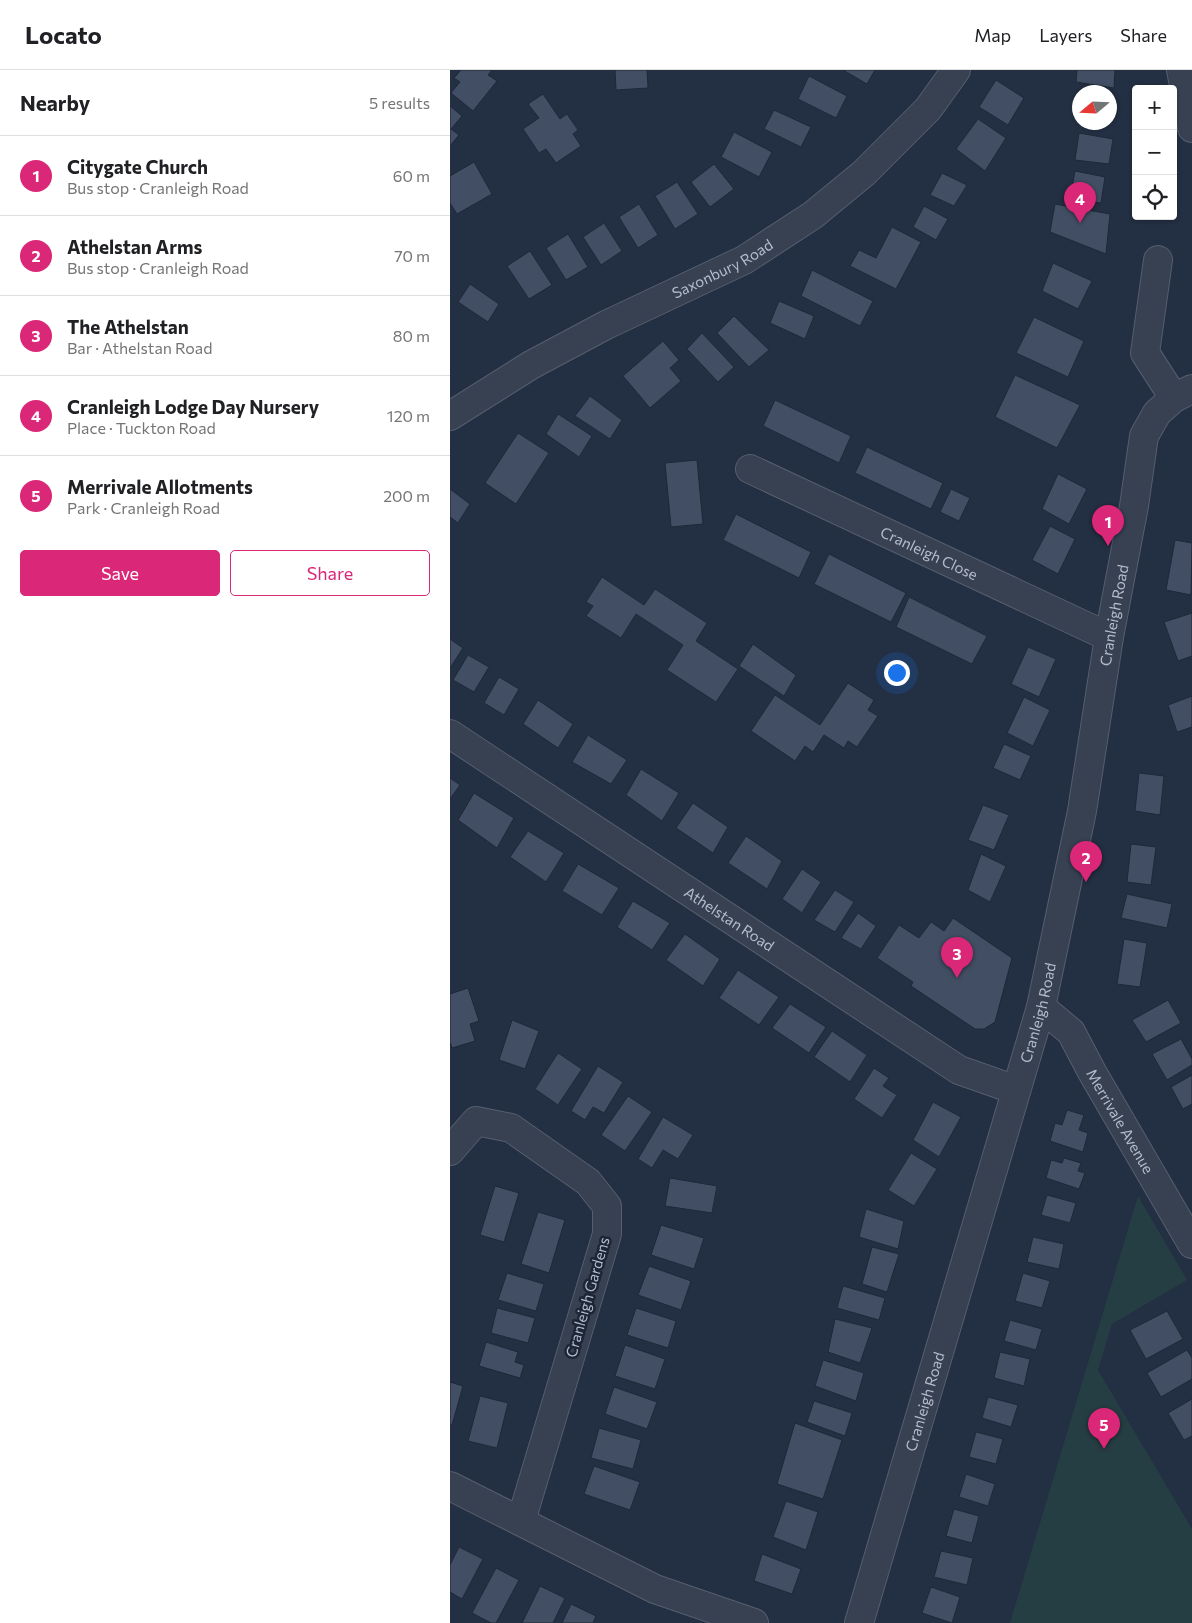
<!DOCTYPE html>
<meta charset="utf-8">
<style>
body{margin:0;font-family:Commissioner,sans-serif;background:#f6f6f6;color:#202124}
.controls{position:absolute;right:15px;top:15px;display:grid;overflow:hidden;border-radius:5px;box-shadow:0 1px 4px #0004}
.controls button{width:45px;height:45px;display:grid;place-items:center;padding:0;border:0;border-bottom:1px solid #e0e0e0;background:#fff;color:#202124;font:25px sans-serif}
.compass{position:absolute;left:622px;top:15px;width:45px;height:45px;border-radius:50%;background:#fff;box-shadow:0 1px 4px #0004;rotate:251deg}
.you{position:absolute;left:446px;top:602px;width:18px;height:18px;margin:-12px;border:4px solid #fff;border-radius:50%;background:#1a73e8;box-shadow:0 0 0 8px #1a73e833}
.badge{display:grid;place-items:center;width:32px;height:32px;border-radius:50%;background:#db2777;color:#fff;font-size:16px;font-weight:700}
.pin{position:absolute;translate:-50% -41px;filter:drop-shadow(0 1px 2px #0008)}
.pin::after{content:'';position:absolute;top:26px;width:18px;height:15px;background:inherit;clip-path:polygon(0 0,100% 0,50% 100%)}
.list{margin:0;padding:0;list-style:none}
h2{display:flex;justify-content:space-between;align-items:center;height:65px;margin:0;padding:0 20px;font-size:21px}
h2 small{font-size:16px;font-weight:400;color:#757577}
.list li{display:grid;grid-template-columns:32px 1fr auto;gap:15px;align-items:center;box-sizing:border-box;height:80px;padding:0 20px;border-top:1px solid #e0e0e0}
.list b{display:block;font-size:19px;white-space:nowrap}
.list p{margin:0;font-size:16px;white-space:nowrap;color:#757577}
.list em{font-size:16px;font-style:normal;color:#757577}
.actions{display:flex;gap:10px;padding:15px 20px}
.actions a{flex:1;padding:11px 0;border:1px solid #db2777;border-radius:5px;text-align:center;font-size:18px;color:#db2777}
.actions .main{background:#db2777;color:#fff}
.icon{flex:none;width:28px;height:28px;fill:none;stroke:currentColor;stroke-width:2;stroke-linecap:round;stroke-linejoin:round}
.map{position:relative;flex:none;width:742px;height:1553px;overflow:hidden}
header{display:flex;align-items:center;gap:30px;box-sizing:border-box;height:70px;padding:0 25px;background:#fff;border-bottom:1px solid #e0e0e0}
header strong{font-size:24px}
nav{display:flex;gap:28px;margin-inline-start:auto;font-size:18px}
main{display:flex}
aside{flex:1;background:#fff}
.map>svg:first-child{display:block}
.green{fill:#253e43}
.building{fill:#424e64;stroke:#1e2839}
.lines{fill:none;stroke-linecap:round;stroke-linejoin:round}
.minor-casing{stroke:#555f6f;stroke-width:30}
.minor{stroke:#384152;stroke-width:28}
.labels{text-anchor:middle;dominant-baseline:central;stroke-width:5;stroke-linejoin:round;paint-order:stroke}
.street-label{font-size:15px;fill:#b4bccc;stroke:#1c2637}
</style>
<header>
<strong>Locato</strong>
<nav><a>Map</a><a>Layers</a><a>Share</a></nav>
</header>
<main>
<aside>
<h2>Nearby<small>5 results</small></h2>
<ul class="list">
<li><span class="badge">1</span><div><b>Citygate Church</b><p>Bus stop · Cranleigh Road</p></div><em>60 m</em></li>
<li><span class="badge">2</span><div><b>Athelstan Arms</b><p>Bus stop · Cranleigh Road</p></div><em>70 m</em></li>
<li><span class="badge">3</span><div><b>The Athelstan</b><p>Bar · Athelstan Road</p></div><em>80 m</em></li>
<li><span class="badge">4</span><div><b>Cranleigh Lodge Day Nursery</b><p>Place · Tuckton Road</p></div><em>120 m</em></li>
<li><span class="badge">5</span><div><b>Merrivale Allotments</b><p>Park · Cranleigh Road</p></div><em>200 m</em></li>
</ul>
<div class="actions"><a class="main">Save</a><a>Share</a></div>
</aside>
<div class="map">
<svg width="742" height="1553" viewBox="0 0 742 1553">
<rect width="100%" height="100%" fill="#232f42"/>
<!-- green -->
<polygon class="green" points="688,1126 737,1210 662,1254 648,1300 742,1459 742,1553 560,1553"/>
<!-- building -->
<g class="building">
<polygon points="11,0 42,0 38,5 47,11 23,41 1,23 10,12 4,8"/>
<polygon points="165,0 197,0 198,18 166,20"/>
<polygon points="393,0 425,0 417,14"/>
<polygon points="627,0 665,0 664,18 626,12"/>
<polygon points="359,6 397,26 386,48 348,29"/>
<polygon points="546,10 574,28 558,55 529,37"/>
<polygon points="93,24 110,49 117,44 128,60 123,64 131,76 106,93 96,79 89,83 73,59 89,48 78,34"/>
<polygon points="0,36 12,46 1,59 9,65 0,76"/>
<polygon points="324,40 361,57 351,77 314,59"/>
<polygon points="528,49 556,68 535,101 506,79"/>
<polygon points="284,62 322,82 309,107 271,87"/>
<polygon points="629,63 663,69 659,94 625,90"/>
<polygon points="24,92 42,124 7,144 0,133 0,106"/>
<polygon points="264,94 284,119 260,137 241,112"/>
<polygon points="625,101 655,107 651,133 620,129"/>
<polygon points="492,103 517,115 504,136 480,125"/>
<polygon points="227,112 248,144 225,159 205,126"/>
<polygon points="189,134 208,165 188,178 169,147"/>
<polygon points="605,134 660,144 656,184 600,162"/>
<polygon points="474,136 498,149 486,170 463,157"/>
<polygon points="154,153 172,181 151,195 133,167"/>
<polygon points="442,157 471,172 446,219 400,196 409,180 426,188"/>
<polygon points="118,164 138,197 116,210 96,178"/>
<polygon points="80,181 102,215 79,229 57,196"/>
<polygon points="603,193 642,211 628,239 592,221"/>
<polygon points="362,200 423,231 410,256 351,226"/>
<polygon points="20,214 49,234 38,252 8,232"/>
<polygon points="329,231 364,246 355,269 320,253"/>
<polygon points="284,246 319,280 299,297 267,263"/>
<polygon points="584,247 634,271 618,307 566,283"/>
<polygon points="252,263 284,297 268,312 237,279"/>
<polygon points="213,271 229,290 220,298 231,311 200,338 173,306"/>
<polygon points="565,305 630,335 607,378 545,347"/>
<polygon points="140,326 172,350 160,369 125,346"/>
<polygon points="325,330 401,366 389,393 313,356"/>
<polygon points="108,344 142,366 129,387 96,364"/>
<polygon points="68,363 99,383 66,434 35,413"/>
<polygon points="417,377 493,413 481,439 405,403"/>
<polygon points="247,390 253,454 221,457 215,393"/>
<polygon points="608,404 637,419 619,454 592,439"/>
<polygon points="0,419 20,434 8,453 0,447"/>
<polygon points="501,419 520,428 509,451 490,442"/>
<polygon points="286,444 361,482 349,508 273,470"/>
<polygon points="600,456 625,469 608,504 582,490"/>
<polygon points="725,470 742,473 741,525 716,520"/>
<polygon points="379,484 456,523 441,552 364,514"/>
<polygon points="152,507 194,535 205,519 257,553 246,571 288,599 266,632 217,600 233,575 186,544 171,568 136,546 143,536 136,532"/>
<polygon points="459,527 537,566 522,594 446,557"/>
<polygon points="742,543 742,586 728,591 714,552"/>
<polygon points="0,569 13,578 0,598"/>
<polygon points="303,574 346,605 334,626 289,596"/>
<polygon points="578,577 606,589 589,627 561,614"/>
<polygon points="18,585 39,597 24,622 3,610"/>
<polygon points="49,607 69,619 54,645 34,633"/>
<polygon points="398,613 424,630 418,640 428,646 407,677 398,671 394,678 374,665 363,682 355,676 345,691 301,661 325,625 370,655"/>
<polygon points="742,626 742,657 727,662 718,635"/>
<polygon points="574,627 600,640 583,676 557,663"/>
<polygon points="88,630 123,654 108,678 73,654"/>
<polygon points="138,665 177,690 161,714 122,692"/>
<polygon points="554,674 581,686 570,710 543,698"/>
<polygon points="191,699 229,723 212,751 176,725"/>
<polygon points="689,703 714,706 710,745 685,741"/>
<polygon points="0,708 10,715 0,729"/>
<polygon points="24,723 64,748 47,778 8,750"/>
<polygon points="243,733 278,757 263,783 226,758"/>
<polygon points="533,735 559,745 544,780 518,770"/>
<polygon points="78,761 114,783 96,812 60,787"/>
<polygon points="296,766 332,791 317,819 278,793"/>
<polygon points="681,774 706,777 701,815 677,812"/>
<polygon points="531,784 556,796 540,832 518,820"/>
<polygon points="128,794 169,818 152,845 112,821"/>
<polygon points="352,799 371,812 352,843 332,829"/>
<polygon points="385,820 404,832 385,862 364,850"/>
<polygon points="677,824 722,834 717,858 671,848"/>
<polygon points="183,831 220,853 202,880 167,857"/>
<polygon points="408,843 426,856 411,879 391,868"/>
<polygon points="503,848 562,888 545,952 534,959 525,959 461,916 463,912 427,888 449,855 469,868 481,852 494,861"/>
<polygon points="235,864 270,889 253,916 216,890"/>
<polygon points="674,869 697,873 690,917 667,914"/>
<polygon points="288,900 329,927 309,955 269,928"/>
<polygon points="18,918 29,951 20,954 25,971 2,978 0,972 0,924"/>
<polygon points="718,930 731,953 696,972 682,950"/>
<polygon points="340,934 376,957 359,983 322,958"/>
<polygon points="62,950 89,961 75,999 49,990"/>
<polygon points="382,961 417,985 400,1012 364,987"/>
<polygon points="731,969 742,989 742,995 717,1010 702,984"/>
<polygon points="108,983 132,999 108,1035 85,1019"/>
<polygon points="148,996 173,1012 154,1043 143,1037 135,1050 121,1041"/>
<polygon points="424,998 439,1008 433,1016 447,1025 432,1048 404,1029"/>
<polygon points="742,1005 742,1034 733,1039 721,1017"/>
<polygon points="178,1026 202,1042 175,1081 151,1065"/>
<polygon points="483,1032 511,1047 489,1087 463,1070"/>
<polygon points="617,1040 634,1045 629,1060 638,1063 633,1082 600,1071 605,1053 612,1055"/>
<polygon points="213,1047 243,1065 228,1089 213,1080 202,1098 188,1089"/>
<polygon points="461,1083 487,1099 464,1136 438,1120"/>
<polygon points="614,1088 631,1093 628,1101 635,1103 629,1119 596,1108 601,1090 612,1093"/>
<polygon points="220,1108 267,1116 262,1143 215,1136"/>
<polygon points="45,1116 69,1123 54,1172 30,1165"/>
<polygon points="597,1125 626,1133 620,1153 591,1145"/>
<polygon points="416,1139 454,1151 448,1179 409,1167"/>
<polygon points="88,1142 115,1150 99,1203 71,1194"/>
<polygon points="211,1155 254,1168 244,1199 201,1185"/>
<polygon points="583,1167 614,1174 609,1199 577,1192"/>
<polygon points="422,1177 449,1184 437,1222 412,1214"/>
<polygon points="199,1196 241,1211 231,1240 188,1225"/>
<polygon points="57,1203 94,1214 86,1241 48,1230"/>
<polygon points="573,1203 600,1211 592,1238 565,1231"/>
<polygon points="393,1216 435,1228 429,1250 387,1238"/>
<polygon points="47,1238 85,1248 78,1273 41,1263"/>
<polygon points="186,1238 226,1251 218,1278 177,1265"/>
<polygon points="717,1241 733,1269 696,1289 680,1260"/>
<polygon points="385,1249 422,1258 410,1293 378,1282"/>
<polygon points="560,1250 592,1259 586,1280 554,1271"/>
<polygon points="36,1272 68,1282 65,1292 74,1295 70,1308 29,1296"/>
<polygon points="175,1275 215,1289 205,1319 165,1306"/>
<polygon points="737,1280 742,1288 742,1309 711,1327 697,1303"/>
<polygon points="550,1282 580,1289 574,1316 544,1308"/>
<polygon points="373,1290 414,1303 406,1331 365,1316"/>
<polygon points="0,1312 13,1316 2,1355 0,1355"/>
<polygon points="164,1317 207,1332 197,1359 155,1344"/>
<polygon points="30,1326 58,1333 47,1378 18,1371"/>
<polygon points="538,1327 568,1335 561,1357 532,1348"/>
<polygon points="742,1329 742,1366 734,1370 718,1343"/>
<polygon points="364,1331 402,1343 395,1366 357,1352"/>
<polygon points="345,1353 392,1370 373,1429 327,1414"/>
<polygon points="149,1358 191,1370 183,1399 141,1388"/>
<polygon points="526,1362 553,1369 546,1394 519,1387"/>
<polygon points="144,1396 190,1412 180,1440 134,1424"/>
<polygon points="516,1404 545,1414 538,1436 509,1427"/>
<polygon points="336,1431 368,1442 356,1480 323,1467"/>
<polygon points="504,1439 529,1446 522,1473 496,1466"/>
<polygon points="9,1477 33,1489 12,1529 0,1522 0,1495"/>
<polygon points="491,1481 523,1488 517,1515 484,1507"/>
<polygon points="312,1484 351,1499 342,1524 304,1511"/>
<polygon points="46,1498 69,1510 46,1553 41,1553 22,1543"/>
<polygon points="90,1516 115,1528 103,1553 72,1553"/>
<polygon points="481,1517 510,1527 502,1553 472,1543"/>
<polygon points="121,1534 146,1546 143,1553 112,1553"/>
</g>
<g class="lines">
<!-- minor casing -->
<g class="minor-casing">
<g id="minor">
<polyline points="731,0 742,58"/>
<polyline points="708,190 695,283 724,328"/>
<path id="s1" d="M0 346 81 295 156 255 294 190 363 145 414 103 478 39 506 0"/>
<path id="s2" d="M300 399 659 567"/>
<path id="s3" d="M0 664 509 1000 566 1020"/>
<path id="s4" d="M591 937 621 962 642 1002 742 1174"/>
<polyline points="0,1081 26,1051 61,1058 138,1112 157,1136 157,1164 71,1451"/>
<polyline points="0,1416 205,1519 304,1553"/>
<path id="s5" d="M409 1553 591 937 632 741 659 567 684 436 694 366 707 343 724 328 742 319"/>
</g>
</g>
<!-- minor -->
<use href="#minor" class="minor"/>
</g>
<g class="labels">
<!-- street labels -->
<g class="street-label">
<text stroke="none"><textPath href="#s1" startOffset="310">Saxonbury Road</textPath></text>
<text stroke="none"><textPath href="#s2" startOffset="198">Cranleigh Close</textPath></text>
<text stroke="none"><textPath href="#s5" startOffset="1041">Cranleigh Road</textPath></text>
<text stroke="none"><textPath href="#s3" startOffset="335">Athelstan Road</textPath></text>
<text stroke="none"><textPath href="#s5" startOffset="636">Cranleigh Road</textPath></text>
<text stroke="none"><textPath href="#s4" startOffset="141">Merrivale Avenue</textPath></text>
<text transform="translate(137 1227) rotate(-74)">Cranleigh Gardens</text>
<text stroke="none"><textPath href="#s5" startOffset="231">Cranleigh Road</textPath></text>
</g>
</g>
</svg>
<div class="controls">
<button>+</button>
<button>−</button>
<button><svg class="icon" aria-label="locate" viewBox="0 0 24 24"><circle cx="12" cy="12" r="6"/><path d="M12 2v4M12 18v4M2 12h4M18 12h4"/></svg></button>
</div>
<svg class="compass" viewBox="-18 -18 36 36"><path d="M0-13l5 13h-10z" fill="#e53935"/><path d="M0 13l5-13h-10z" fill="#757577"/></svg>
<div class="you"></div>
<div class="pin badge" style="left:658px;top:476px">1</div>
<div class="pin badge" style="left:636px;top:812px">2</div>
<div class="pin badge" style="left:507px;top:908px">3</div>
<div class="pin badge" style="left:630px;top:153px">4</div>
<div class="pin badge" style="left:654px;top:1379px">5</div>
</div>
</main>
